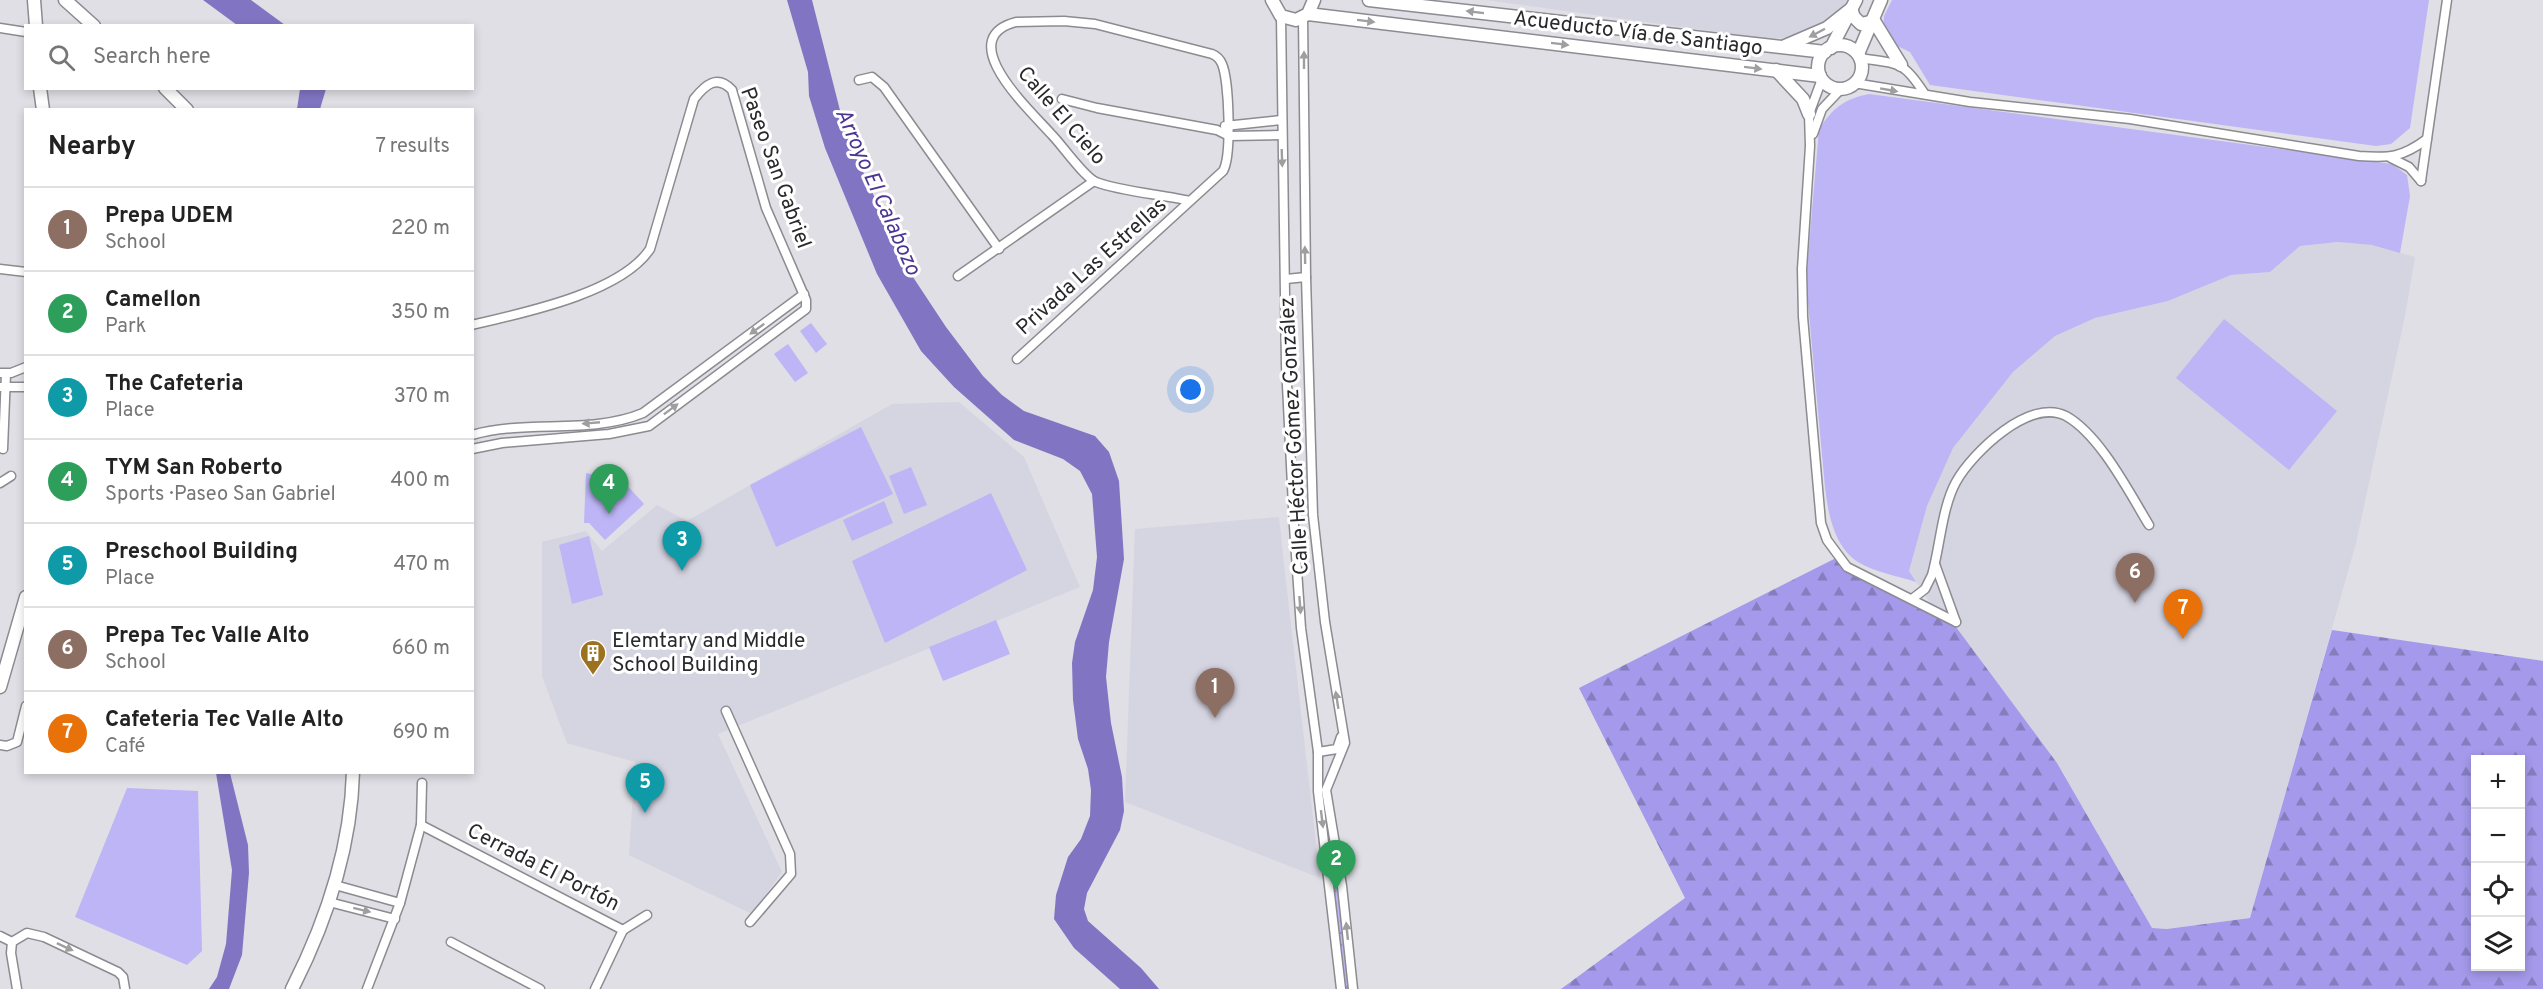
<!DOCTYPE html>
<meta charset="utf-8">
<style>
body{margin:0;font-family:Overpass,sans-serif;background:#f2f2f2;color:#222}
.controls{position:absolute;right:18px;bottom:18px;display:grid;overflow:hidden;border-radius:0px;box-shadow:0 3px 9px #0003}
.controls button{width:54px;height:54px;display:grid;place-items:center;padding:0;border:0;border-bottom:2px solid #e0e0e0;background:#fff;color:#222;font:30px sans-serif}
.you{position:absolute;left:1191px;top:390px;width:21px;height:21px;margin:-15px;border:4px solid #fff;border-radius:50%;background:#1a73e8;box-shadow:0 0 0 9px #1a73e833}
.badge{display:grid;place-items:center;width:39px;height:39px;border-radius:50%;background:#0b8043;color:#fff;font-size:20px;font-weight:700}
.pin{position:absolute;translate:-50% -50px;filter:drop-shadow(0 2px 3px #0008)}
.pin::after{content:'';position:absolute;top:32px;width:21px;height:18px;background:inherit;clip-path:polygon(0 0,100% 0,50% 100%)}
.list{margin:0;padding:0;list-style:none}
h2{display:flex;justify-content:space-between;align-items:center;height:78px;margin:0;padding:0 24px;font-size:26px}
h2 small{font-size:20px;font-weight:400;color:#767676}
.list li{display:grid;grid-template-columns:39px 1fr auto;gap:18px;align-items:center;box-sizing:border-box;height:84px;padding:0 24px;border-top:2px solid #e0e0e0}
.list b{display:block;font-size:22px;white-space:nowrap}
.list p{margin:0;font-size:20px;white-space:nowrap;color:#767676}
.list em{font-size:20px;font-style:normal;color:#767676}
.icon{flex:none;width:33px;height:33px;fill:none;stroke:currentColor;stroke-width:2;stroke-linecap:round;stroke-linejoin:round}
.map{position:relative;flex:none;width:2543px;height:989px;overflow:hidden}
.search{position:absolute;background:#fff;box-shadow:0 3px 9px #0003;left:24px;top:24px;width:450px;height:66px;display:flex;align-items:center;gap:15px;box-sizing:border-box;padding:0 21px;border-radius:0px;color:#767676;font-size:22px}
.panel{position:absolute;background:#fff;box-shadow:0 3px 9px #0003;left:24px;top:108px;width:450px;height:666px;border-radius:0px}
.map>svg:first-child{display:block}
.built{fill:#d5d4e1}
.green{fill:#bdb5f5}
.forest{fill:url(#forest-firs);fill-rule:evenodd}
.garden{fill:url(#garden-dots)}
.water{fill:#8175c3}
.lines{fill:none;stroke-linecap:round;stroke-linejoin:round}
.street-casing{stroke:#8b8b90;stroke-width:11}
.secondary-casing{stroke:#8b8b90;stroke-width:15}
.street{stroke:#fff;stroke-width:8}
.secondary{stroke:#fff;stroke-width:12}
.oneway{fill:#9f9ea0}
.labels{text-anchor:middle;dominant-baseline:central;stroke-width:6;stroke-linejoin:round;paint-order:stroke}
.street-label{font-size:21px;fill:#29282b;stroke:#fff}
.poi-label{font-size:21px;fill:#29282b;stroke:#fff;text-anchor:start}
.water-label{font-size:22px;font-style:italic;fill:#4c3593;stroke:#fff}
</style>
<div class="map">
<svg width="2543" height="989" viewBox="0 0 2543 989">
<defs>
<pattern id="forest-firs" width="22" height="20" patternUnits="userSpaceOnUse" patternTransform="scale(1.5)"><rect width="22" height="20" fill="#a499ea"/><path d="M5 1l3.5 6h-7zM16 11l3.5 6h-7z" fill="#867dbe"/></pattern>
<pattern id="garden-dots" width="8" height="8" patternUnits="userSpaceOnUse" patternTransform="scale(1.5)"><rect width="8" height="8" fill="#bdb5f5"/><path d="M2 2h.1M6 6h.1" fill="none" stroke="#9a93c7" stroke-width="1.8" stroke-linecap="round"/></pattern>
</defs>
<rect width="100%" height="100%" fill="#dfdfe5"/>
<!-- built -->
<g class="built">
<polygon points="1486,0 1848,0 1831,19 1801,36 1770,39"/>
<polygon points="2338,242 2372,245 2415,257 2405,316 2356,543 2250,918 2167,929 2152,928 2057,763 1997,683 1944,624 1909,571 1927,506 1953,448 2013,372 2055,336 2095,318 2168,301 2231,275 2270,272 2300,246"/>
<polygon points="959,402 1024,457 1080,587 718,734 782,872 752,914 629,855 635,762 567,743 542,676 542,542 586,531 602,551 657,505 687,521 892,404"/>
<polygon points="1279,517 1284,564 1320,878 1125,802 1135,529"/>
</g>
<!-- green -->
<g class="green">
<polygon points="1892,0 2429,0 2410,128 2391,144 2376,146 1930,85 1910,52 1895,45 1883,29 1884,16"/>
<path d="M1869 94 2392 164 2407 175 2410 196 2400 253 2372 245 2338 242 2300 246 2270 272 2231 275 2168 301 2095 318 2055 336 2013 372 1953 448 1927 506 1909 571 1916 582C1898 576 1874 572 1858 562 1834 547 1828 513 1825 487L1806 281 1819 129C1833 108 1844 99 1869 94Z"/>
<polygon points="2224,319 2337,411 2289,470 2176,378"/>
<polygon points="811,323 827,344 816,353 800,331"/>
<polygon points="788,344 808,373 795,382 774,354"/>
<polygon points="861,427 893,494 776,547 750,485"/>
<polygon points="911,467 927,505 904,514 889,476"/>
<polygon points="586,473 608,478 614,490 624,482 644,504 605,540 589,523 584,523"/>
<polygon points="991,493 1027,570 885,643 852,561"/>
<polygon points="884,501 893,523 852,541 843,520"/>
<polygon points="589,536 603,595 572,604 559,545"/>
<polygon points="996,620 1010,654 943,681 929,647"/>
<polygon points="127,788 198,791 202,951 187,965 75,917"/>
</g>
<!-- forest -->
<path class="forest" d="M1838 557 1950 619 2057 763 2152 928 2167 929 2250 918 2332 630 2543 661V989H1561L1685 898 1579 688ZM2476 760H2520V966H2476Z"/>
<!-- garden -->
<polygon class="garden" points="1325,815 1332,845 1350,989 1346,989"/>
<!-- water -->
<g class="water">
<polygon points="203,0 251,0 285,25 237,25"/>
<polygon points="787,0 812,0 846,134 905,265 946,327 983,376 1002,395 1024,411 1095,436 1109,452 1119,481 1124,559 1109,642 1106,677 1111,723 1122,777 1124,811 1120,830 1087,893 1084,909 1088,921 1141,968 1159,989 1120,989 1074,948 1054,919 1056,895 1068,857 1081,839 1090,816 1091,790 1088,769 1078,739 1073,700 1072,663 1075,642 1093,590 1097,557 1092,494 1080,471 1063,459 1014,440 954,387 921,351 877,274 825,148 809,96 808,72"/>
<polygon points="300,89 326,89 320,109 297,109"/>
<polygon points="216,773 230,773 248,845 249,873 242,955 229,989 209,989 217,977 226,944 232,870"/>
</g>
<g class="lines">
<!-- street casing -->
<g class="street-casing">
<g id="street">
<polyline points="1281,16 1286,365 1294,526 1301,628 1318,752 1318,791 1341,989"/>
<polyline points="1303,17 1306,277 1313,515 1325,622 1345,743 1326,790 1342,886 1353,989"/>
<polyline points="0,28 26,32"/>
<path d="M1860 58C1898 64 1903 60 1924 93"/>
<polyline points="1822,79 1809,114 1810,146 1802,269 1803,317 1821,523 1827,540 1847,567 1956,622"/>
<polyline points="859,80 872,77 884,87 999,249"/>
<path d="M1854 83 1970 102 2130 119 2359 156C2390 158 2401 158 2427 139"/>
<polyline points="1062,99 1097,108 1217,130 1229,136 1281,135"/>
<polyline points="1225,126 1281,120"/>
<polyline points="1813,134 1822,109 1841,89"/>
<polyline points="2391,158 2409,167 2421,181"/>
<polyline points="2421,181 2447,0"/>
<polyline points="0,269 26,272"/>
<polyline points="958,276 1094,181"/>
<polyline points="1286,279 1306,277"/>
<path d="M472 325C523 313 621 293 650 249L694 99C705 85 717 74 732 90L766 208 806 300V309L649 426 609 434 502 443 472 449"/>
<path d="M1017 359 1223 171C1232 156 1229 80 1222 64 1220 59 1217 56 1212 54L1095 24 1064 21 1016 22C951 39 1032 112 1052 135 1062 145 1084 177 1096 182 1118 191 1165 195 1190 201"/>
<polyline points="0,373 11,373 26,367"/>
<polyline points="0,387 26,387"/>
<path d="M472 435C527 419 590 435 643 413L804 294"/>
<polyline points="3,449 6,374"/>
<polyline points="0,483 11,476"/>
<polyline points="1935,564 1956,622"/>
<path d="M1912 599 1925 589 1932 575C1940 547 1942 507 1956 482 1972 453 2030 397 2066 416 2100 435 2129 492 2149 525"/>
<polyline points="726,711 790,854 791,874 750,922"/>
<polyline points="0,745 7,746 17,742 26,706"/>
<polyline points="1318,752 1337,749 1341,737"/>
<polyline points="421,825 623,930"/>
<polyline points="335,885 400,903"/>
<polyline points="329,902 395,919"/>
<polyline points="623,930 647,915"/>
<polyline points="0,936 12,942"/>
<polyline points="12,942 27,933 44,937 118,972 123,977 125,989"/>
<polyline points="12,942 11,953 17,989"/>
<polyline points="451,942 540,989"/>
<polyline points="367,989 400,903 421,825 422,783"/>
<polyline points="595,989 623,930"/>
</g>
</g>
<!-- secondary casing -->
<g class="secondary-casing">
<g id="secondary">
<polyline points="34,0 36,26"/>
<polyline points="65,0 94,26"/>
<polyline points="1272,0 1281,16 1296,20 1308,14 1314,0"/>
<polyline points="1369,0 1825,52"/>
<polyline points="1308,14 1820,76"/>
<circle cx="1840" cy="67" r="22"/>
<polyline points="1785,46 1827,28 1851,9 1854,17 1861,24 1874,21 1901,65"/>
<polyline points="1831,48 1856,0"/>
<polyline points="1858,54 1881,0"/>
<polyline points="1776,70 1803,99 1809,114"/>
<polyline points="40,88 43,110"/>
<polyline points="165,88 187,110"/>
<polyline points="0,687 26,597"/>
<path d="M292 989C326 922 351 848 353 772"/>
</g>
</g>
<!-- street -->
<use href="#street" class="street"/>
<!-- secondary -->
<use href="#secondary" class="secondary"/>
</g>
<!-- one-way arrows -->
<defs><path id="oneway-solid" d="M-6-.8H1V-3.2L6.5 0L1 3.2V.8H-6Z" transform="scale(1.5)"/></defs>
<g class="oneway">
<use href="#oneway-solid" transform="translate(1475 12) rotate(-173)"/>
<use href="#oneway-solid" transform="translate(1366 21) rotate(7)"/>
<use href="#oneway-solid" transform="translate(1817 33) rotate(152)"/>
<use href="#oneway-solid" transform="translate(1560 44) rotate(7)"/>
<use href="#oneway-solid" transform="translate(1304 60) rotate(-90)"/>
<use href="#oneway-solid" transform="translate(1753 68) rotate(7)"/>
<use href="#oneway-solid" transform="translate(1889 90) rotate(10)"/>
<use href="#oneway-solid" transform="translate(1282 158) rotate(88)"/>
<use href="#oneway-solid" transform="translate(1305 255) rotate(-91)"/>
<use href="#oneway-solid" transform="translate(757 329) rotate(144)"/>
<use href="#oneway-solid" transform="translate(671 409) rotate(-37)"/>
<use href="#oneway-solid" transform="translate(591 423) rotate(175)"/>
<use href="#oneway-solid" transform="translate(1300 605) rotate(86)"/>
<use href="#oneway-solid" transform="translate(1337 700) rotate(-99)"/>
<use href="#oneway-solid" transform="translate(1322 819) rotate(83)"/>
<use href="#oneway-solid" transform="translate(362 910) rotate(14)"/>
<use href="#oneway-solid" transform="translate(1347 931) rotate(-96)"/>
<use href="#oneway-solid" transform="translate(65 947) rotate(25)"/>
</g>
<!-- icons -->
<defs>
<g id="building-pin" transform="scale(1.35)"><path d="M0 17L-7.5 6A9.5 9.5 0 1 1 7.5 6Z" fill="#9c7220" stroke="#fff"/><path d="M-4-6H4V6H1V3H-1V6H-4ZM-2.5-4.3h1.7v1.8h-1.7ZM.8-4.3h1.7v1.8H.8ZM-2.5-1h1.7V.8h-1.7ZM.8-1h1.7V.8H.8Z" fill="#fff"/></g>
</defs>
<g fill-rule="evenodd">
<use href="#building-pin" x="593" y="653"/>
</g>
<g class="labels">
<!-- street labels -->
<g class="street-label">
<text transform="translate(1638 34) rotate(7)">Acueducto Vía de Santiago</text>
<text transform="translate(1061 116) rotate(49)">Calle El Cielo</text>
<text transform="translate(775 168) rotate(70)">Paseo San Gabriel</text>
<text transform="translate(1092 267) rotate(-42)">Privada Las Estrellas</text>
<text transform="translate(1295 436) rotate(-93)">Calle Héctor Gómez González</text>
<text transform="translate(543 868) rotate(27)">Cerrada El Portón</text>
</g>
<!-- poi labels -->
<g class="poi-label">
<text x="612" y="641">Elemtary and Middle<tspan x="612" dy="24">School Building</tspan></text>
</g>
<!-- water labels -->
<g class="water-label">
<text transform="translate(877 192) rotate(66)">Arroyo El Calabozo</text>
</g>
</g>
</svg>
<div class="controls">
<button>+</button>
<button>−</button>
<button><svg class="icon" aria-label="locate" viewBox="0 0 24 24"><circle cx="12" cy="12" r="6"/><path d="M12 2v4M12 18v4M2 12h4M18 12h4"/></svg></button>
<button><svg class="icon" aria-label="layers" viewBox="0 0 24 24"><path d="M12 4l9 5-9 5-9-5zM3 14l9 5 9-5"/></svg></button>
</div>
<div class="you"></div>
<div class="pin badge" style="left:1215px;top:718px;background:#8d6e63">1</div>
<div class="pin badge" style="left:1336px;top:890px;background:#2e9e5b">2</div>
<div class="pin badge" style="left:682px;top:571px;background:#0f9aa8">3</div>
<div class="pin badge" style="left:609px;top:514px;background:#2e9e5b">4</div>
<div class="pin badge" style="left:645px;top:813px;background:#0f9aa8">5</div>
<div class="pin badge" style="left:2135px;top:603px;background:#8d6e63">6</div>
<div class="pin badge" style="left:2183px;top:639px;background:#e8710a">7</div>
<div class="search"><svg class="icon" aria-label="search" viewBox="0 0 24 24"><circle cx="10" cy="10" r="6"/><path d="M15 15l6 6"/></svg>Search here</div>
<section class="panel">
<h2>Nearby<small>7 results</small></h2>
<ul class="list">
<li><span class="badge" style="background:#8d6e63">1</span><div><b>Prepa UDEM</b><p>School</p></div><em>220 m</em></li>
<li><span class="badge" style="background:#2e9e5b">2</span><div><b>Camellon</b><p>Park</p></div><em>350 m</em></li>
<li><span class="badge" style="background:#0f9aa8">3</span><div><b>The Cafeteria</b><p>Place</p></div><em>370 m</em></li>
<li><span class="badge" style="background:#2e9e5b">4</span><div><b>TYM San Roberto</b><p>Sports · Paseo San Gabriel</p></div><em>400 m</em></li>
<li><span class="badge" style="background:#0f9aa8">5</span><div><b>Preschool Building</b><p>Place</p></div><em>470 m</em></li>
<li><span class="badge" style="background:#8d6e63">6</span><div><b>Prepa Tec Valle Alto</b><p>School</p></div><em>660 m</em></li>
<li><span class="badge" style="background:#e8710a">7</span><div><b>Cafeteria Tec Valle Alto</b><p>Café</p></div><em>690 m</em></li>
</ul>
</section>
</div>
